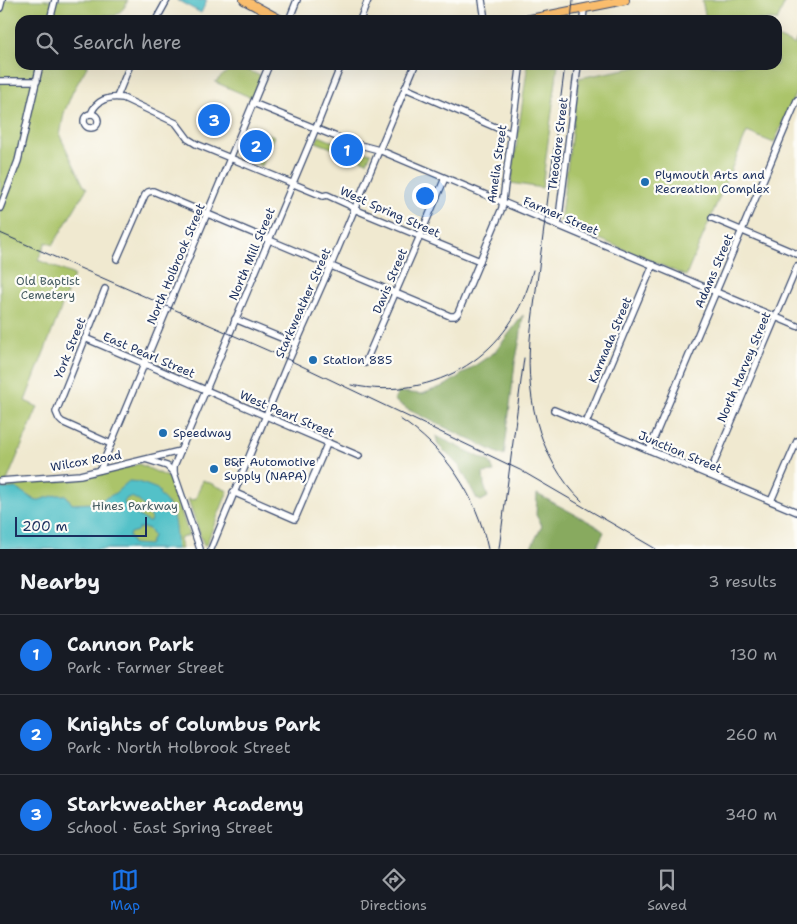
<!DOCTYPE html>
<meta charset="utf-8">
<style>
body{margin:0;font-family:"Shantell Sans",sans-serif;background:#242831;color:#f1f3f6}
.scale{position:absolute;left:15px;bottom:12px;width:132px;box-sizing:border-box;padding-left:5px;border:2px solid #1b2f5e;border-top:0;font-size:14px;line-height:18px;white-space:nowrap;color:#1b2f5e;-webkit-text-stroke:4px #fdfcf7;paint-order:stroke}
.you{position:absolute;left:424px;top:195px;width:18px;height:18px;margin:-12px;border:4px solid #fff;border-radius:50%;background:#1a73e8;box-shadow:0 0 0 8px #1a73e833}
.badge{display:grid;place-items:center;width:32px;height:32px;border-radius:50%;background:#1a73e8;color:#fff;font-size:16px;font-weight:700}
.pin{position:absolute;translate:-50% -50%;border:2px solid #fff;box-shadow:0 1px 5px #0006}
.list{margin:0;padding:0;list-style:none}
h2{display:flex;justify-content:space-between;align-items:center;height:65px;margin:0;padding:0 20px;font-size:21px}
h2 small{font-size:16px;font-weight:400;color:#9ea1a6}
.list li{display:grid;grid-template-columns:32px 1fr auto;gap:15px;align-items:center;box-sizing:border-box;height:80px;padding:0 20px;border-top:1px solid #363941}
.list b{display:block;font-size:19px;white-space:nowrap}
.list p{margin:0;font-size:16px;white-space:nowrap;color:#9ea1a6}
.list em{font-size:16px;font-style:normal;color:#9ea1a6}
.icon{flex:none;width:28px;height:28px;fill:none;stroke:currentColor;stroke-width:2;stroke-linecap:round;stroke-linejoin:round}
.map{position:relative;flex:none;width:797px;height:549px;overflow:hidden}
.search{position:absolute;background:#171b24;box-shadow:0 5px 20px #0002;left:15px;right:15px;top:15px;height:55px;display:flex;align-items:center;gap:12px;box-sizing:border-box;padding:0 18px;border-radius:15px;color:#9ea1a6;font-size:19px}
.sheet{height:305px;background:#171b24}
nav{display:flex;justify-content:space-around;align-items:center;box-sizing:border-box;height:70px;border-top:1px solid #363941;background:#171b24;font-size:14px;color:#9ea1a6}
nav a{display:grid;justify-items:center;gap:2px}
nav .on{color:#1a73e8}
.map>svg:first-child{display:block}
.green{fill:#abc46a;stroke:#637a64}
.forest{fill:#88aa5e;stroke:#526c5e}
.water{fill:#53c1c8;stroke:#377893;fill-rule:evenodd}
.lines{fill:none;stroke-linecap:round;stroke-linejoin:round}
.minor-casing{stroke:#3b4b6f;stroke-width:8}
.major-casing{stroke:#3b4b6f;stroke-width:10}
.minor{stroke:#fff;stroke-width:5.5}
.major{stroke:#fbbe6e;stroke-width:8}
.rail{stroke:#1b2f5e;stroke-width:1}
.poi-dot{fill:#1f6fb2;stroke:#fdfcf7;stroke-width:2}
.labels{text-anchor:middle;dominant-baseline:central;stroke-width:4.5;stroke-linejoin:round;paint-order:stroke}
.street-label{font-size:12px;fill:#1b2f5e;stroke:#fdfcf7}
.poi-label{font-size:12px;fill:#1b2f5e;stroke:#fdfcf7;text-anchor:start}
.park-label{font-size:12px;fill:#465c62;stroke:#fdfcf7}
</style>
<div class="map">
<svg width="797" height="549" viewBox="0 0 797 549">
<rect width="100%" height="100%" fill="#fdfcf7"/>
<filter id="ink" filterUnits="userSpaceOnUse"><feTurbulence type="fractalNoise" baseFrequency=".02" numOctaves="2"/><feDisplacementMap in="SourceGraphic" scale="10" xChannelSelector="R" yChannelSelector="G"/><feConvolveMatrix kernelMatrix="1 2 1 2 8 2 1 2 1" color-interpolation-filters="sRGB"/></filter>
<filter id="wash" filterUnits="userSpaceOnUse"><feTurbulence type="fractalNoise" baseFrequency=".0096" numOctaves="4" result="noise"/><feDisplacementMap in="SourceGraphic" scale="20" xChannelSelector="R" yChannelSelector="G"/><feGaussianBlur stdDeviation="1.12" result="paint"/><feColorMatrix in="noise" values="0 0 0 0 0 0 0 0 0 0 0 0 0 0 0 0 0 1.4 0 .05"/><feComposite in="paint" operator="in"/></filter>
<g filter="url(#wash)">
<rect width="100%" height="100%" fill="#f0e9d0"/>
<!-- green -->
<g class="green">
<polygon points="0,0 128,0 124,8 115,16 105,15 104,20 20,20 20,65 88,65 73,91 64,113 60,136 84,186 87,188 53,245 46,242 38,260 74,275 25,401 38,407 6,483 75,480 139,464 170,478 189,535 179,539 182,549 0,549"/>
<polygon points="702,0 786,0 777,21 777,20 706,20"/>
<polygon points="777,38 794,45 797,39 797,90 774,143 747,132 686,276 560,222 579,78 647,65 777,65"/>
<polygon points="235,65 261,76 252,98 215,82"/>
<polygon points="526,65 558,65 542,188 511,183 527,70"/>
<polygon points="250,126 274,136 262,166 238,156"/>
<polygon points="319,136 348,148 371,153 367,162 316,142"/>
<polygon points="203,480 228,491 206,545 204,546 188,499 195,500"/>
</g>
<!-- forest -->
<g class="forest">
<polygon points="523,315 520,339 515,363 504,456 407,409 394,400 399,392 422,394 446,385 495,352"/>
<polygon points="436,436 490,462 494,472 483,473 484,485 488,497 481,501 477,499 460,467 438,445"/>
<polygon points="537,494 595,525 604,532 596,549 530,549 542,526 536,515"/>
</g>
<!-- water -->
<g class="water">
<polygon points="177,0 207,0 201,13"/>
<path d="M129 481 139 482 157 489 159 491 160 496C176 506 175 531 177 549H0V487L4 489 16 488 36 501 56 495H66L72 504 95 503 114 494ZM131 497C141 500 147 509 151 519L150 522H148L126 507 124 502 127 498ZM139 528H148L153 536 149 545 133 544 129 536 130 533 137 531Z"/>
</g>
</g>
<g filter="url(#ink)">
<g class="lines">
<!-- minor casing -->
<g class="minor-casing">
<g id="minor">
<polyline points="482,0 485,20"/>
<polyline points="0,8 2,0"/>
<polyline points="50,20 55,0"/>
<polyline points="156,20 167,0"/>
<polyline points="289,20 297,0"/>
<polyline points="360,20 368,0"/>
<polyline points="583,20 584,8"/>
<polyline points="0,81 37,81"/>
<polyline points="405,88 511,134"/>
<polyline points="117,97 130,65"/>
<polyline points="253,103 349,142 379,150 797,326"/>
<circle cx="91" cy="121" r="7"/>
<path d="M91 114C96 100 109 96 123 98L176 123 188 139 196 144 323 196 327 195 349 205 354 209 480 261"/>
<polyline points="0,208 18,161 40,65"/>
<polyline points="712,218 797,254"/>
<polyline points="558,225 578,65"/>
<polyline points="117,259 145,195 148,192 153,191 450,316 455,316 458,313 502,208 520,69 519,65"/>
<polyline points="105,289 56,412 59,419 62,422 111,444"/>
<polyline points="235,319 296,344"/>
<polyline points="85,338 359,456"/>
<polyline points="365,363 445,178"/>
<polyline points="554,410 797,512"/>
<polyline points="586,423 653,265"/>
<polyline points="649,450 797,100"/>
<polyline points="148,460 167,466 174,473"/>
<polyline points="100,470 269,65"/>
<polyline points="709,475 797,267"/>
<polyline points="0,481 80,475 180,451"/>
<polyline points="233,492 295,519 328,442"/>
<polyline points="771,501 797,441"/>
<polyline points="200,549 174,473 174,466 316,128 341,65"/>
<polyline points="211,549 288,362 331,265 415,65"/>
</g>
</g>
<!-- major casing -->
<g class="major-casing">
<g id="major">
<polyline points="244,0 281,20"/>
<polyline points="525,20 625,0"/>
</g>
</g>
<!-- minor -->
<use href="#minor" class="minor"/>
<!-- major -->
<use href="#major" class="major"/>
<!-- rail -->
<g class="rail">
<polyline points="571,20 573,0"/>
<path d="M565 65 531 329C524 390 536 457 582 501"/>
<polyline points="0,233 285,358 520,470 656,549"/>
<path d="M351 385C436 403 513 354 533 270"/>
<path d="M400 419C445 448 477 496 488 549"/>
<polyline points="499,549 524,358"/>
</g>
</g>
</g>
<!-- markers -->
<g class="poi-dot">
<circle cx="645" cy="182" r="5"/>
<circle cx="313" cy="360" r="5"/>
<circle cx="163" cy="433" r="5"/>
<circle cx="214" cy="469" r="5"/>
</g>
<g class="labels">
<!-- street labels -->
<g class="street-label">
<text transform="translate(558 144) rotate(-83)">Theodore Street</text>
<text transform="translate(497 164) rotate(-82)">Amelia Street</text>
<text transform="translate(390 212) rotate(24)">West Spring Street</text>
<text transform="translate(561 216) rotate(23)">Farmer Street</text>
<text transform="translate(252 254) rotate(-67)">North Mill Street</text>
<text transform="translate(176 264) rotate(-67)">North Holbrook Street</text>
<text transform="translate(714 271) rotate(-67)">Adams Street</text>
<text transform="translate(390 281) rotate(-67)">Davis Street</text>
<text transform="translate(303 303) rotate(-66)">Starkweather Street</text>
<text transform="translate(610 340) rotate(-67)">Karmada Street</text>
<text transform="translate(70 348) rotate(-68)">York Street</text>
<text transform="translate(149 355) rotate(23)">East Pearl Street</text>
<text transform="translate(744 367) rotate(-67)">North Harvey Street</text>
<text transform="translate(287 414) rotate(23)">West Pearl Street</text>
<text transform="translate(680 452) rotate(23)">Junction Street</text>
<text transform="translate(86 461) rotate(-10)">Wilcox Road</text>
</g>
<!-- poi labels -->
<g class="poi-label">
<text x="655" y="175">Plymouth Arts and<tspan x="655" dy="14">Recreation Complex</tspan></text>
<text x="323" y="360">Station 885</text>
<text x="173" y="433">Speedway</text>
<text x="224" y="462">B&amp;F Automotive<tspan x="224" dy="14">Supply (NAPA)</tspan></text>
</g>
<!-- park labels -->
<g class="park-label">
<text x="48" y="281">Old Baptist<tspan x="48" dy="14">Cemetery</tspan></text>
<text x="135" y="506">Hines Parkway</text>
</g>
</g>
</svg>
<div class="scale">200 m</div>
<div class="you"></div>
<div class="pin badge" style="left:347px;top:150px">1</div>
<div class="pin badge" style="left:256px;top:146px">2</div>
<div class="pin badge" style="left:214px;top:120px">3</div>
<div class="search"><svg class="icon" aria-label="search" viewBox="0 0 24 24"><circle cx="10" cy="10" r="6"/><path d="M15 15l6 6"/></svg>Search here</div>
</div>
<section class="sheet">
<h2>Nearby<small>3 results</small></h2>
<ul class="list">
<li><span class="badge">1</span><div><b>Cannon Park</b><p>Park · Farmer Street</p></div><em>130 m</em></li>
<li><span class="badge">2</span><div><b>Knights of Columbus Park</b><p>Park · North Holbrook Street</p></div><em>260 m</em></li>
<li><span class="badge">3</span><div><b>Starkweather Academy</b><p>School · East Spring Street</p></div><em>340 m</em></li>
</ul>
</section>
<nav>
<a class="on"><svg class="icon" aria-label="map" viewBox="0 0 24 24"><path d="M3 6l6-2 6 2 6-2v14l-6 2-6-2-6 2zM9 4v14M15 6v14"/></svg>Map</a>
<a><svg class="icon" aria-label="directions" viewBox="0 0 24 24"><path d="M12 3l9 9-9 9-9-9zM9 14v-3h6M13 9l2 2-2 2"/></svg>Directions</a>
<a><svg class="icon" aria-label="saved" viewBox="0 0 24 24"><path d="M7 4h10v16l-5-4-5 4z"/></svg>Saved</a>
</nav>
